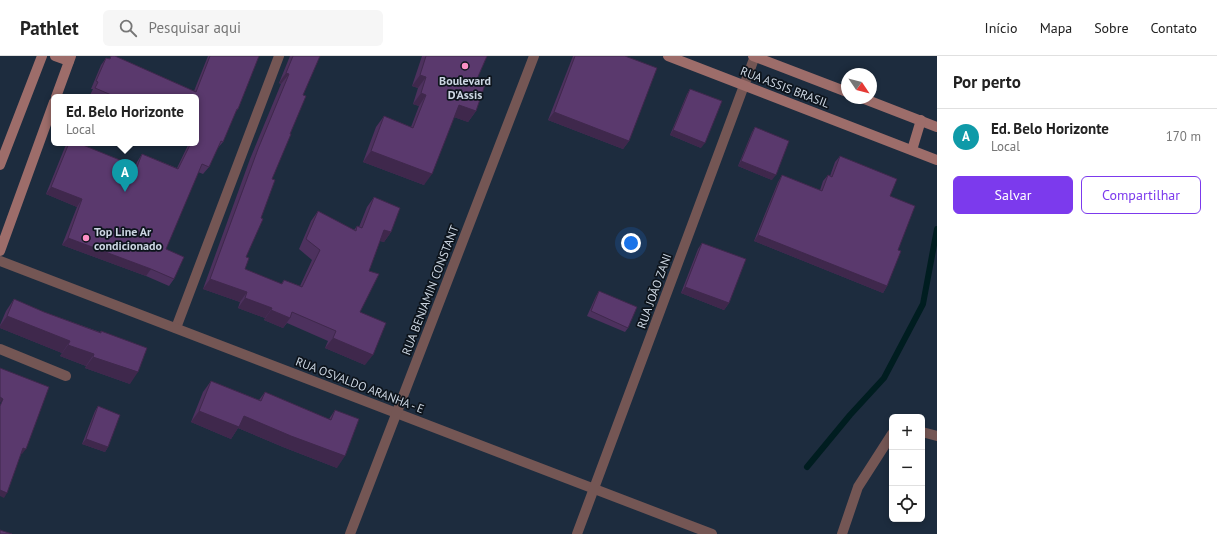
<!DOCTYPE html>
<html lang="pt">
<meta charset="utf-8">
<style>
body{margin:0;font-family:"PT Sans",sans-serif;background:#f6f6f6;color:#222}
.controls{position:absolute;right:12px;bottom:12px;display:grid;overflow:hidden;border-radius:6px;box-shadow:0 2px 6px #0003}
.controls button{width:36px;height:36px;display:grid;place-items:center;padding:0;border:0;border-bottom:1px solid #e0e0e0;background:#fff;color:#222;font:20px sans-serif}
.compass{position:absolute;left:841px;top:12px;width:36px;height:36px;border-radius:50%;background:#fff;box-shadow:0 2px 6px #0003;rotate:125deg}
.you{position:absolute;left:631px;top:187px;width:14px;height:14px;margin:-10px;border:3px solid #fff;border-radius:50%;background:#1a73e8;box-shadow:0 0 0 6px #1a73e833}
.badge{display:grid;place-items:center;width:26px;height:26px;border-radius:50%;background:#7c3aed;color:#fff;font-size:13px;font-weight:700}
.pin{position:absolute;translate:-50% -33px;filter:drop-shadow(0 1px 2px #0008)}
.pin::after{content:'';position:absolute;top:21px;width:14px;height:12px;background:inherit;clip-path:polygon(0 0,100% 0,50% 100%)}
.popup{position:absolute;left:51px;top:38px;width:148px;height:52px;box-sizing:border-box;display:grid;place-content:center;border-radius:6px;background:#fff;filter:drop-shadow(0 1px 3px #0005);font-size:13px;white-space:nowrap;color:#767676}
.popup b{font-size:15px;color:#222}
.popup::after{content:'';position:absolute;left:50%;top:100%;margin-left:-8px;border:8px solid transparent;border-top-color:#fff}
.list{margin:0;padding:0;list-style:none}
h2{display:flex;justify-content:space-between;align-items:center;height:52px;margin:0;padding:0 16px;font-size:17px}
h2 small{font-size:13px;font-weight:400;color:#767676}
.list li{display:grid;grid-template-columns:26px 1fr auto;gap:12px;align-items:center;box-sizing:border-box;height:56px;padding:0 16px;border-top:1px solid #e0e0e0}
.list b{display:block;font-size:15px;white-space:nowrap}
.list p{margin:0;font-size:13px;white-space:nowrap;color:#767676}
.list em{font-size:13px;font-style:normal;color:#767676}
.actions{display:flex;gap:8px;padding:12px 16px}
.actions a{flex:1;padding:9px 0;border:1px solid #7c3aed;border-radius:6px;text-align:center;font-size:14px;color:#7c3aed}
.actions .main{background:#7c3aed;color:#fff}
.icon{flex:none;width:22px;height:22px;fill:none;stroke:currentColor;stroke-width:2;stroke-linecap:round;stroke-linejoin:round}
.map{position:relative;flex:none;width:937px;height:478px;overflow:hidden}
header{display:flex;align-items:center;gap:24px;box-sizing:border-box;height:56px;padding:0 20px;background:#fff;border-bottom:1px solid #e0e0e0}
header strong{font-size:19px}
nav{display:flex;gap:22px;margin-inline-start:auto;font-size:14px}
.search{width:280px;height:36px;background:#f6f6f6;display:flex;align-items:center;gap:10px;box-sizing:border-box;padding:0 14px;border-radius:6px;color:#767676;font-size:15px}
main{display:flex}
aside{flex:1;background:#fff}
.map>svg:first-child{display:block}
.lines{fill:none;stroke-linecap:round;stroke-linejoin:round}
.stream{stroke:#001d20;stroke-width:6}
.lane{stroke:#745654;stroke-width:10}
.street{stroke:#745654;stroke-width:10}
.secondary{stroke:#9d6d6a;stroke-width:10}
.wall{fill:#4d315e}
.shaded-wall{fill:#3f284c}
.building{fill:#5a396d;stroke:#3f284c}
.poi-dot{fill:#fb8fc4;stroke:#0d141c;stroke-width:1.5}
.labels{text-anchor:middle;dominant-baseline:central;stroke-width:3.5;stroke-linejoin:round;paint-order:stroke}
.poi-label{font-size:12px;font-weight:bold;fill:#ccd6e2;stroke:#0d141c}
.street-label{font-size:12px;fill:#ccd6e2;stroke:#0d141c}
</style>
<header>
<strong>Pathlet</strong>
<div class="search"><svg class="icon" aria-label="search" viewBox="0 0 24 24"><circle cx="10" cy="10" r="6"/><path d="M15 15l6 6"/></svg>Pesquisar aqui</div>
<nav><a>Início</a><a>Mapa</a><a>Sobre</a><a>Contato</a></nav>
</header>
<main>
<div class="map">
<svg width="937" height="478" viewBox="0 0 937 478">
<rect width="100%" height="100%" fill="#1d2c3e"/>
<g class="lines">
<!-- stream -->
<polyline class="stream" points="807,411 850,359 884,322 923,248 937,173"/>
<!-- lane -->
<g class="lane">
<polyline points="176,272 279,0"/>
<polyline points="0,293 66,320"/>
<polyline points="922,376 937,380"/>
<polyline points="842,478 858,431 892,378"/>
</g>
<!-- street -->
<g class="street">
<polyline points="0,205 712,478"/>
<polyline points="350,478 534,0"/>
<polyline points="577,478 755,0"/>
</g>
<!-- secondary -->
<g class="secondary">
<polyline points="55,0 69,5"/>
<polyline points="668,0 937,104"/>
<polyline points="753,0 847,36"/>
<polyline points="56,41 71,0"/>
<polyline points="862,42 937,71"/>
<polyline points="912,94 921,64"/>
<polyline points="0,109 42,0"/>
<polyline points="0,195 54,46"/>
</g>
</g>
<!-- wall -->
<g class="wall">
<polygon points="111,0 115,0 194,35 208,0 259,0 238,53 235,57 223,86 217,93 209,111 203,118 198,116 166,193 174,223 169,230 146,220 62,189 77,151 46,138 65,91 68,87 78,87 135,111 137,106 142,98 177,112 189,87 196,87 196,41 94,41 90,39 93,33 91,33 101,9 106,2 109,3"/>
<polygon points="290,0 320,0 303,39 290,78 272,123 246,201 245,213 281,228 284,224 300,230 312,204 299,193 311,165 318,155 354,174 357,170 359,171 367,151 374,141 391,176 384,186 380,185 369,215 360,256 365,309 325,292 328,285 287,267 283,272 264,264 265,262 238,252 240,246 203,233 250,103 281,28 279,27"/>
<polygon points="422,0 487,0 477,23 476,55 468,66 454,61 424,129 363,106 376,71 384,60 411,71 419,50 413,48 418,32 412,30"/>
<polygon points="573,0 625,0 629,85 623,93 548,64"/>
<polygon points="690,33 701,92 670,79 687,38"/>
<polygon points="755,71 772,124 738,110 752,76"/>
<polygon points="840,100 890,140 898,194 887,230 883,237 754,185 778,126 782,119 820,134 823,125 828,119 830,120 835,106"/>
<polygon points="702,187 729,247 724,254 681,237 698,193"/>
<polygon points="599,235 628,272 625,276 587,260 596,240"/>
<polygon points="14,243 44,256 100,276 101,275 130,328 85,312 86,310 60,300 62,297 0,272 0,269 6,255"/>
<polygon points="211,325 259,344 265,336 329,363 335,354 337,412 283,391 238,372 231,383 191,366 203,336"/>
<polygon points="98,350 108,391 105,396 82,388 95,355"/>
</g>
<!-- shaded-wall -->
<g class="shaded-wall">
<polygon points="286,17 289,18 281,28 279,27"/>
<polygon points="420,19 426,21 418,32 412,30"/>
<polygon points="421,37 426,39 419,50 413,48"/>
<polygon points="459,49 476,55 468,66 451,60"/>
<polygon points="554,56 629,85 623,93 548,64"/>
<polygon points="673,74 705,87 701,92 670,79"/>
<polygon points="371,95 432,118 424,129 363,106"/>
<polygon points="741,105 776,119 772,124 738,110"/>
<polygon points="51,131 82,143 77,151 46,138"/>
<polygon points="384,174 391,176 384,186 377,184"/>
<polygon points="758,179 887,230 883,237 754,185"/>
<polygon points="68,182 151,213 146,220 62,189"/>
<polygon points="210,223 247,236 240,246 203,233"/>
<polygon points="685,231 729,247 724,254 681,237"/>
<polygon points="245,242 272,252 265,262 238,252"/>
<polygon points="271,254 290,262 283,272 264,264"/>
<polygon points="7,260 70,285 62,297 0,272 0,270"/>
<polygon points="333,282 373,299 365,309 325,292"/>
<polygon points="68,289 94,298 86,310 60,300"/>
<polygon points="93,301 138,316 130,328 85,312"/>
<polygon points="0,341 3,343 0,347"/>
<polygon points="199,355 244,360 345,400 337,412 283,391 238,372 231,383 191,366"/>
<polygon points="86,383 108,391 105,396 82,388"/>
<polygon points="23,392 26,393 22,398 20,397"/>
<polygon points="0,434 7,437 4,442 0,440"/>
</g>
<!-- building -->
<g class="building">
<polygon points="111,0 115,0 196,36 210,0 259,0 238,53 237,53 223,86 221,85 209,111 202,108 166,193 184,201 174,223 151,213 68,182 82,143 51,131 69,87 78,87 137,111 142,98 178,113 191,87 196,87 196,76 197,74 196,74 196,41 116,41 95,32 98,26 96,25 106,2 110,3"/>
<polygon points="293,0 320,0 303,39 306,40 290,78 291,78 272,123 275,124 261,162 263,163 246,201 249,202 245,213 282,228 284,224 302,231 320,194 306,183 318,155 356,175 357,170 362,172 374,141 400,152 391,176 384,174 369,215 379,218 360,256 386,267 373,299 333,282 336,275 292,256 290,262 271,254 272,252 245,242 247,236 210,223 258,93 289,18 286,17"/>
<polygon points="426,0 487,0 477,23 486,26 476,55 459,49 432,118 371,95 384,60 413,72 426,39 421,37 426,21 420,19"/>
<polygon points="575,0 625,0 657,12 629,85 554,56"/>
<polygon points="690,33 722,45 705,87 673,74"/>
<polygon points="755,71 789,85 776,119 741,105"/>
<polygon points="840,100 897,123 890,140 915,150 898,194 901,195 887,230 758,179 782,119 822,135 828,119 832,121"/>
<polygon points="702,187 746,203 729,247 685,231"/>
<polygon points="599,235 637,251 628,272 591,255"/>
<polygon points="14,243 44,256 101,277 101,275 147,292 138,316 93,301 94,298 68,289 70,285 7,260"/>
<polygon points="0,312 49,331 26,393 23,392 7,437 0,434 0,350 3,343 0,341"/>
<polygon points="211,325 261,345 265,336 331,364 335,354 359,363 345,400 291,380 244,360 239,371 199,355"/>
<polygon points="98,350 120,359 108,391 86,383"/>
<polygon points="0,474 12,478 0,478"/>
</g>
<!-- markers -->
<g class="poi-dot">
<circle cx="465" cy="10" r="4"/>
<circle cx="86" cy="182" r="4"/>
</g>
<g class="labels">
<!-- poi labels -->
<g class="poi-label">
<text x="465" y="24">Boulevard<tspan x="465" dy="14">D'Assis</tspan></text>
<text x="94" y="175" text-anchor="start">Top Line Ar<tspan x="94" dy="14">condicionado</tspan></text>
</g>
<!-- street labels -->
<g class="street-label">
<text transform="translate(785 31) rotate(21)">RUA ASSIS BRASIL</text>
<text transform="translate(430 234) rotate(-69)">RUA BENJAMIN CONSTANT</text>
<text transform="translate(654 235) rotate(-70)">RUA JOÃO ZANI</text>
<text transform="translate(360 329) rotate(21)">RUA OSVALDO ARANHA - E</text>
</g>
</g>
</svg>
<div class="controls">
<button>+</button>
<button>−</button>
<button><svg class="icon" aria-label="locate" viewBox="0 0 24 24"><circle cx="12" cy="12" r="6"/><path d="M12 2v4M12 18v4M2 12h4M18 12h4"/></svg></button>
</div>
<svg class="compass" viewBox="-18 -18 36 36"><path d="M0-13l5 13h-10z" fill="#e53935"/><path d="M0 13l5-13h-10z" fill="#767676"/></svg>
<div class="you"></div>
<div class="pin badge" style="left:125px;top:136px;background:#0f9aa8">A</div>
<div class="popup"><b>Ed. Belo Horizonte</b>Local</div>
</div>
<aside>
<h2>Por perto<small></small></h2>
<ul class="list">
<li><span class="badge" style="background:#0f9aa8">A</span><div><b>Ed. Belo Horizonte</b><p>Local</p></div><em>170 m</em></li>
</ul>
<div class="actions"><a class="main">Salvar</a><a>Compartilhar</a></div>
</aside>
</main>
